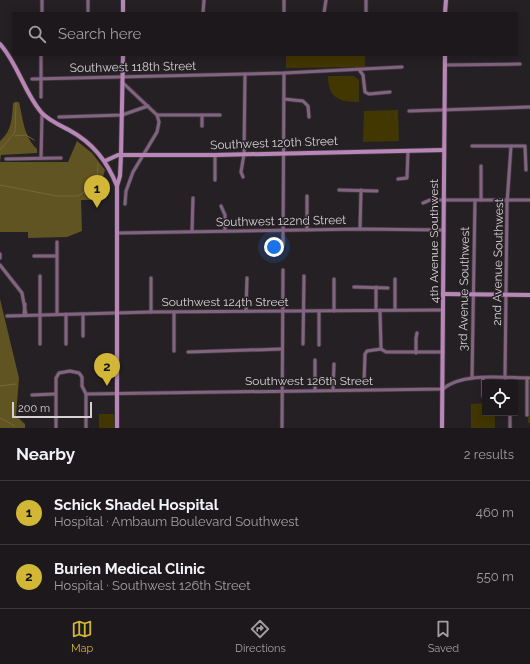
<!DOCTYPE html>
<meta charset="utf-8">
<style>
body{margin:0;font-family:Raleway,sans-serif;background:#252124;color:#f1f3f6}
.controls{position:absolute;right:12px;bottom:12px;display:grid;overflow:hidden;border-radius:0px;box-shadow:0 2px 10px #0003}
.controls button{width:36px;height:36px;display:grid;place-items:center;padding:0;border:0;border-bottom:1px solid #3a373a;background:#1c181b;color:#f1f3f6;font:20px sans-serif}
.scale{position:absolute;left:12px;bottom:10px;width:80px;box-sizing:border-box;padding-left:4px;border:2px solid #d5d1d4;border-top:0;font-size:11px;line-height:14px;white-space:nowrap;color:#d5d1d4;-webkit-text-stroke:3px #252024;paint-order:stroke}
.you{position:absolute;left:274px;top:247px;width:14px;height:14px;margin:-10px;border:3px solid #fff;border-radius:50%;background:#1a73e8;box-shadow:0 0 0 6px #1a73e833}
.badge{display:grid;place-items:center;width:26px;height:26px;border-radius:50%;background:#d2b635;color:#111;font-size:13px;font-weight:700}
.pin{position:absolute;translate:-50% -33px;filter:drop-shadow(0 1px 2px #0008)}
.pin::after{content:'';position:absolute;top:21px;width:14px;height:12px;background:inherit;clip-path:polygon(0 0,100% 0,50% 100%)}
.list{margin:0;padding:0;list-style:none}
h2{display:flex;justify-content:space-between;align-items:center;height:52px;margin:0;padding:0 16px;font-size:17px}
h2 small{font-size:13px;font-weight:400;color:#a0a0a3}
.list li{display:grid;grid-template-columns:26px 1fr auto;gap:12px;align-items:center;box-sizing:border-box;height:64px;padding:0 16px;border-top:1px solid #3a373a}
.list b{display:block;font-size:15px;white-space:nowrap}
.list p{margin:0;font-size:13px;white-space:nowrap;color:#a0a0a3}
.list em{font-size:13px;font-style:normal;color:#a0a0a3}
.icon{flex:none;width:22px;height:22px;fill:none;stroke:currentColor;stroke-width:2;stroke-linecap:round;stroke-linejoin:round}
.map{position:relative;flex:none;width:530px;height:428px;overflow:hidden}
.search{position:absolute;background:#1c181b;box-shadow:0 2px 10px #0003;left:12px;right:12px;top:12px;height:44px;display:flex;align-items:center;gap:10px;box-sizing:border-box;padding:0 14px;border-radius:0px;color:#a0a0a3;font-size:15px}
.sheet{height:180px;background:#1c181b}
nav{display:flex;justify-content:space-around;align-items:center;box-sizing:border-box;height:56px;border-top:1px solid #3a373a;background:#1c181b;font-size:11px;color:#a0a0a3}
nav a{display:grid;justify-items:center;gap:2px}
nav .on{color:#d2b635}
.map>svg:first-child{display:block}
.green{fill:#423701}
.forest{fill:#5f5422}
.lines{fill:none;stroke-linecap:round;stroke-linejoin:round}
.stream{stroke:#756938;stroke-width:1}
.street-casing{stroke:#413c40;stroke-width:4.5}
.secondary-casing{stroke:#413c40;stroke-width:5.5}
.street{stroke:#826380;stroke-width:3}
.secondary{stroke:#b987b7;stroke-width:4}
.labels{text-anchor:middle;dominant-baseline:central;stroke-width:3;stroke-linejoin:round;paint-order:stroke}
.street-label{font-size:12px;fill:#d5d1d4;stroke:#252024}
</style>
<div class="map">
<svg width="530" height="428" viewBox="0 0 530 428">
<rect width="100%" height="100%" fill="#252024"/>
<!-- green -->
<g class="green">
<polygon points="286,55 365,55 365,67 286,68"/>
<path d="M328 76H354L359 80V102C339 102 328 98 328 76Z"/>
<polygon points="398,110 399,141 363,142 364,111"/>
<rect x="485" y="380" width="26" height="3"/>
<rect x="528" y="381" width="2" height="42"/>
<polygon points="485,389 485,413 495,413 495,428 471,428 471,404 485,403"/>
<rect x="99" y="414" width="15" height="14"/>
</g>
<!-- forest -->
<g class="forest">
<path d="M19 102C23 119 24 137 37 149V153L1 155 0 162H68L77 141 92 153 105 170 97 196 92 200H81L82 231 67 237 28 238V232H0V141C12 131 12 118 13 103Z"/>
<polygon points="0,299 19,378 16,416 25,424 25,428 0,428"/>
</g>
<g class="lines">
<!-- stream -->
<g class="stream">
<polyline points="14,136 26,135 34,140"/>
<polyline points="0,150 15,132 16,102"/>
<polyline points="0,185 57,196 78,196 84,192 97,178 98,163"/>
<polyline points="0,386 16,384"/>
<polyline points="0,418 15,426"/>
</g>
<!-- street casing -->
<g class="street-casing">
<g id="street">
<polyline points="42,13 42,0"/>
<polyline points="88,13 88,0"/>
<polyline points="203,13 204,0"/>
<polyline points="284,13 284,0"/>
<polyline points="324,13 326,0"/>
<polyline points="366,13 366,0"/>
<polyline points="445,65 520,64"/>
<polyline points="360,71 363,75 365,92 369,94 390,92"/>
<polyline points="32,79 284,73 402,67"/>
<polyline points="122,82 157,115 159,122 157,132 133,172 126,191 125,204"/>
<polyline points="41,97 41,55"/>
<polyline points="284,99 303,101 308,106 309,117"/>
<polyline points="409,111 530,107"/>
<polyline points="157,115 220,115"/>
<polyline points="202,115 202,126"/>
<polyline points="59,117 122,115 148,106"/>
<polyline points="472,146 525,146 526,170"/>
<polyline points="215,155 215,180"/>
<polyline points="41,158 42,113"/>
<polyline points="6,159 61,158"/>
<polyline points="243,177 241,172 244,154 245,74"/>
<polyline points="398,179 407,178 408,151"/>
<polyline points="339,190 377,191"/>
<polyline points="307,196 307,230"/>
<polyline points="481,200 481,166"/>
<polyline points="423,203 430,200 530,200"/>
<polyline points="221,206 225,215 225,231"/>
<polyline points="360,229 361,190"/>
<polyline points="192,231 193,198"/>
<polyline points="118,233 360,229 444,230"/>
<polyline points="57,242 57,314"/>
<polyline points="283,245 284,73"/>
<polyline points="0,254 0,258"/>
<polyline points="34,256 57,256"/>
<polyline points="0,265 22,293 26,315"/>
<polyline points="151,278 151,312"/>
<polyline points="395,279 395,310"/>
<polyline points="354,287 388,288"/>
<polyline points="376,287 376,310"/>
<polyline points="380,310 381,349"/>
<polyline points="246,311 247,278"/>
<polyline points="334,311 334,279"/>
<polyline points="174,312 174,351"/>
<polyline points="83,314 83,336"/>
<polyline points="24,315 25,304"/>
<polyline points="7,316 151,312 443,310"/>
<polyline points="40,344 40,276"/>
<polyline points="66,344 66,314"/>
<polyline points="303,344 304,276"/>
<polyline points="319,345 319,311"/>
<polyline points="381,349 386,352 443,352"/>
<polyline points="188,352 282,349"/>
<polyline points="416,353 416,338 417,333"/>
<polyline points="472,378 475,200"/>
<polyline points="483,378 483,396"/>
<polyline points="505,378 507,204 511,146"/>
<polyline points="527,378 527,415"/>
<polyline points="364,383 365,354 367,351 381,349"/>
<polyline points="315,390 315,360"/>
<polyline points="333,390 334,364"/>
<path d="M86 394 443 389C462 372 505 378 530 378"/>
<polyline points="32,395 55,394"/>
<polyline points="510,413 510,428"/>
<polyline points="56,428 56,378 59,373 70,371 79,373 82,377 82,386 86,394 86,428"/>
<polyline points="282,428 283,270"/>
</g>
</g>
<!-- secondary casing -->
<g class="secondary-casing">
<g id="secondary">
<polyline points="123,13 123,0"/>
<polyline points="445,13 446,0"/>
<path d="M0 44C18 64 24 92 41 112 48 120 59 125 69 130 93 143 107 161 117 186V428"/>
<polyline points="105,161 118,155 215,155 444,150"/>
<polyline points="117,186 120,176 121,155 123,55"/>
<polyline points="443,294 530,295"/>
<polyline points="442,428 445,55"/>
</g>
</g>
<!-- street -->
<use href="#street" class="street"/>
<!-- secondary -->
<use href="#secondary" class="secondary"/>
</g>
<g class="labels">
<!-- street labels -->
<g class="street-label">
<text transform="translate(133 67) rotate(-1)">Southwest 118th Street</text>
<text transform="translate(274 143) rotate(-2)">Southwest 120th Street</text>
<text transform="translate(281 221) rotate(-1)">Southwest 122nd Street</text>
<text transform="translate(434 241) rotate(-90)">4th Avenue Southwest</text>
<text transform="translate(498 262) rotate(-89)">2nd Avenue Southwest</text>
<text transform="translate(464 289) rotate(-89)">3rd Avenue Southwest</text>
<text x="225" y="302">Southwest 124th Street</text>
<text x="309" y="381">Southwest 126th Street</text>
</g>
</g>
</svg>
<div class="controls">
<button><svg class="icon" aria-label="locate" viewBox="0 0 24 24"><circle cx="12" cy="12" r="6"/><path d="M12 2v4M12 18v4M2 12h4M18 12h4"/></svg></button>
</div>
<div class="scale">200 m</div>
<div class="you"></div>
<div class="pin badge" style="left:97px;top:208px">1</div>
<div class="pin badge" style="left:107px;top:386px">2</div>
<div class="search"><svg class="icon" aria-label="search" viewBox="0 0 24 24"><circle cx="10" cy="10" r="6"/><path d="M15 15l6 6"/></svg>Search here</div>
</div>
<section class="sheet">
<h2>Nearby<small>2 results</small></h2>
<ul class="list">
<li><span class="badge">1</span><div><b>Schick Shadel Hospital</b><p>Hospital · Ambaum Boulevard Southwest</p></div><em>460 m</em></li>
<li><span class="badge">2</span><div><b>Burien Medical Clinic</b><p>Hospital · Southwest 126th Street</p></div><em>550 m</em></li>
</ul>
</section>
<nav>
<a class="on"><svg class="icon" aria-label="map" viewBox="0 0 24 24"><path d="M3 6l6-2 6 2 6-2v14l-6 2-6-2-6 2zM9 4v14M15 6v14"/></svg>Map</a>
<a><svg class="icon" aria-label="directions" viewBox="0 0 24 24"><path d="M12 3l9 9-9 9-9-9zM9 14v-3h6M13 9l2 2-2 2"/></svg>Directions</a>
<a><svg class="icon" aria-label="saved" viewBox="0 0 24 24"><path d="M7 4h10v16l-5-4-5 4z"/></svg>Saved</a>
</nav>
